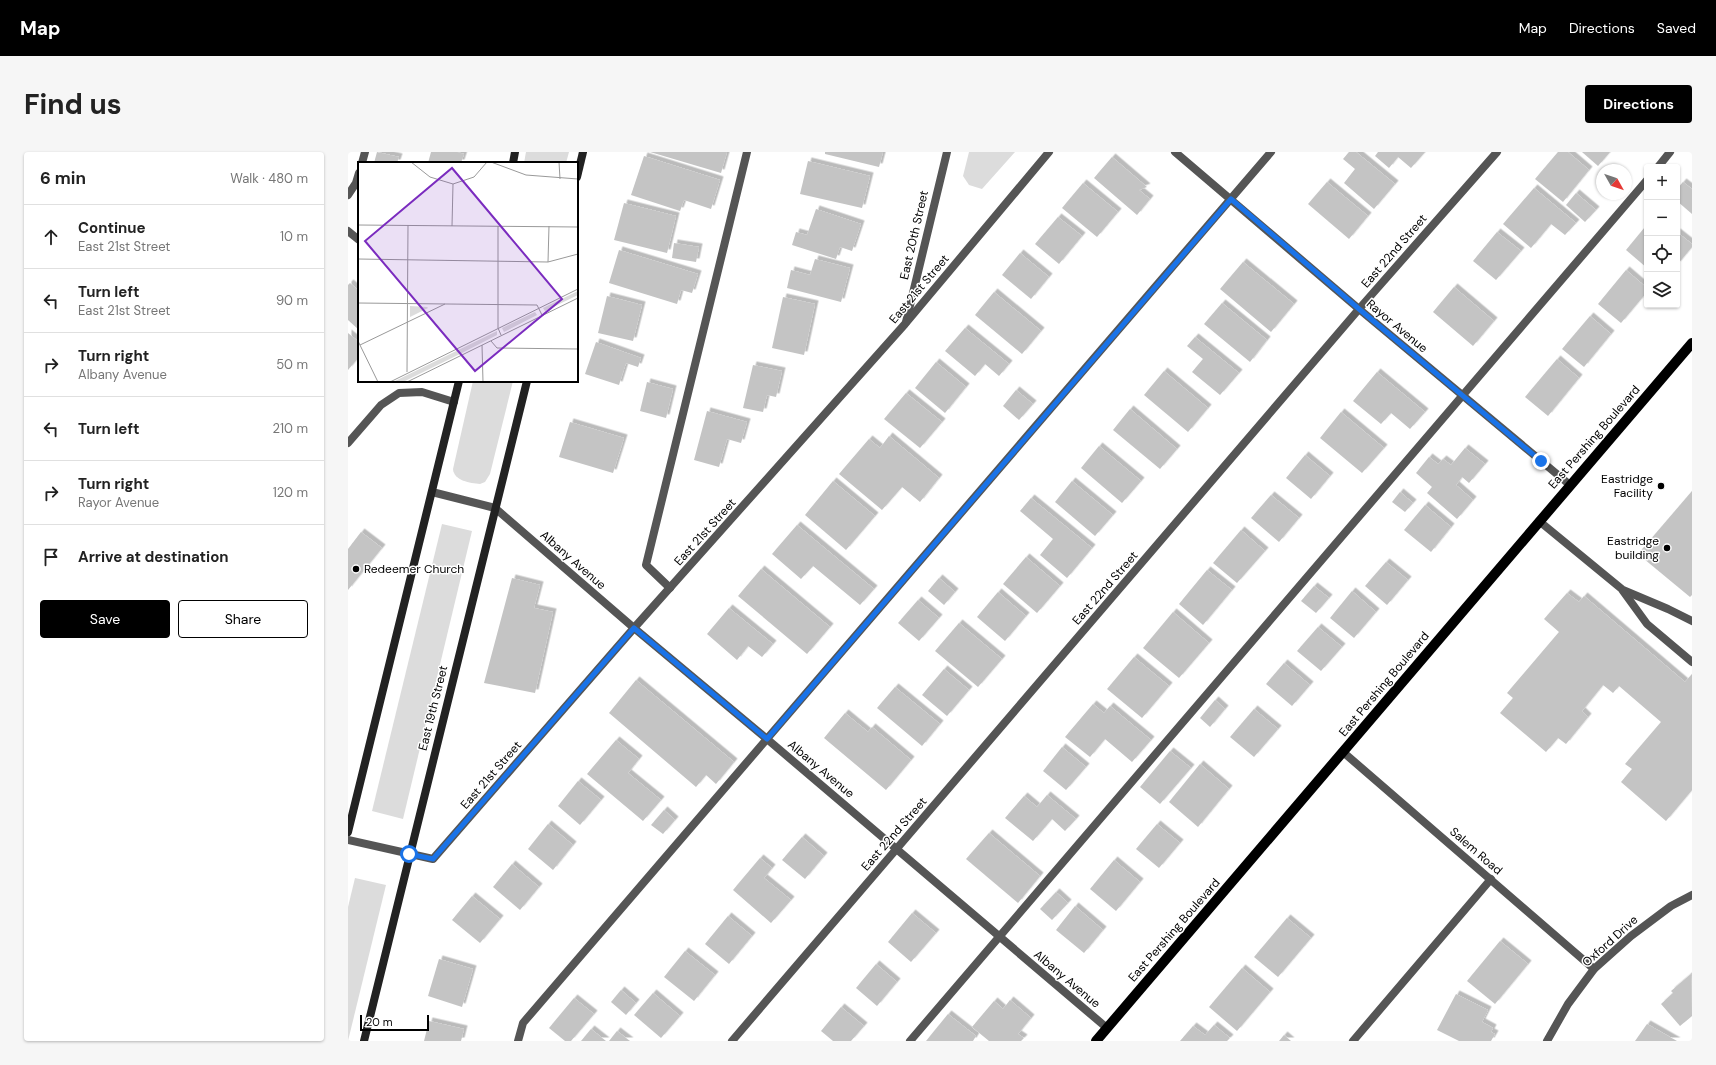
<!DOCTYPE html>
<meta charset="utf-8">
<style>
body{margin:0;font-family:"DM Sans",sans-serif;background:#f6f6f6;color:#222}
.controls{position:absolute;right:12px;top:12px;display:grid;overflow:hidden;border-radius:4px;box-shadow:0 1px 3px #0004}
.controls button{width:36px;height:36px;display:grid;place-items:center;padding:0;border:0;border-bottom:1px solid #e0e0e0;background:#fff;color:#222;font:20px sans-serif}
.compass{position:absolute;left:1248px;top:12px;width:36px;height:36px;border-radius:50%;background:#fff;box-shadow:0 1px 3px #0004;rotate:130deg}
.scale{position:absolute;left:12px;bottom:10px;width:69px;box-sizing:border-box;padding-left:4px;border:2px solid #000;border-top:0;font-size:11px;line-height:14px;white-space:nowrap;color:#000;-webkit-text-stroke:3px #fff;paint-order:stroke}
.stop{position:absolute;width:12px;height:12px;margin:-9px;border:3px solid #1a73e8;border-radius:50%;background:#fff}
.stop.end{background:#1a73e8;border-color:#fff;box-shadow:0 1px 4px #0008}
.list{margin:0;padding:0;list-style:none}
h2{display:flex;justify-content:space-between;align-items:center;height:52px;margin:0;padding:0 16px;font-size:17px}
h2 small{font-size:13px;font-weight:400;color:#767676}
.list li{display:grid;grid-template-columns:26px 1fr auto;gap:12px;align-items:center;box-sizing:border-box;height:64px;padding:0 16px;border-top:1px solid #e0e0e0}
.list b{display:block;font-size:15px;white-space:nowrap}
.list p{margin:0;font-size:13px;white-space:nowrap;color:#767676}
.list em{font-size:13px;font-style:normal;color:#767676}
.actions{display:flex;gap:8px;padding:12px 16px}
.actions a{flex:1;padding:9px 0;border:1px solid #000;border-radius:4px;text-align:center;font-size:14px;color:#000}
.actions .main{background:#000;color:#fff}
.icon{flex:none;width:22px;height:22px;fill:none;stroke:currentColor;stroke-width:2;stroke-linecap:round;stroke-linejoin:round}
.map{position:relative;flex:none;width:1344px;height:889px;overflow:hidden;border-radius:4px}
header{display:flex;align-items:center;gap:24px;box-sizing:border-box;height:56px;padding:0 20px;background:#000;color:#fff}
header strong{font-size:19px}
nav{display:flex;gap:22px;margin-inline-start:auto;font-size:14px}
.intro{display:flex;align-items:center;justify-content:space-between;box-sizing:border-box;height:96px;padding:0 24px}
h1{margin:0;font-size:28px}
.button{padding:10px 18px;border-radius:4px;background:#000;color:#fff;font-size:14px;font-weight:700}
main{display:flex;gap:24px;padding:0 24px}
aside{flex:1;background:#fff;border-radius:4px;box-shadow:0 1px 3px #0004}
.map>svg:first-child{display:block}
.green{fill:#dcdcdc}
.building{fill:#c4c4c4;filter:url(#shadow)}
.lines{fill:none;stroke-linecap:round;stroke-linejoin:round}
.service{stroke:#555;stroke-width:8}
.minor{stroke:#555;stroke-width:8}
.secondary{stroke:#222;stroke-width:8}
.primary{stroke:#000;stroke-width:10}
.route{stroke:#1a73e8;stroke-width:5}
.poi-dot{fill:#000;stroke:#fff;stroke-width:1.5}
.labels{text-anchor:middle;dominant-baseline:central;stroke-width:3;stroke-linejoin:round;paint-order:stroke}
.street-label{font-size:12px;fill:#000;stroke:#fff}
.poi-label{font-size:12px;fill:#000;stroke:#fff;text-anchor:end}
.inset-road{fill:none;stroke:#999;stroke-width:1}
.view{fill:#7b2cbf;fill-opacity:0.15;stroke:#7b2cbf;stroke-width:2}
.inset-edge{fill:none;stroke:#000;stroke-width:2}
</style>
<header>
<strong>Map</strong>
<nav><a>Map</a><a>Directions</a><a>Saved</a></nav>
</header>
<div class="intro"><h1>Find us</h1><a class="button">Directions</a></div>
<main>
<aside>
<h2>6 min<small>Walk · 480 m</small></h2>
<ul class="list">
<li><svg class="icon" aria-label="ahead" viewBox="0 0 24 24"><path d="M12 20V5M6 11l6-6 6 6"/></svg><div><b>Continue</b><p>East 21st Street</p></div><em>10 m</em></li>
<li><svg class="icon" aria-label="left" viewBox="0 0 24 24"><path d="M17 20v-9H6M10 6l-5 5 5 5"/></svg><div><b>Turn left</b><p>East 21st Street</p></div><em>90 m</em></li>
<li><svg class="icon" aria-label="right" viewBox="0 0 24 24"><path d="M7 20v-9h11M14 6l5 5-5 5"/></svg><div><b>Turn right</b><p>Albany Avenue</p></div><em>50 m</em></li>
<li><svg class="icon" aria-label="left" viewBox="0 0 24 24"><path d="M17 20v-9H6M10 6l-5 5 5 5"/></svg><div><b>Turn left</b></div><em>210 m</em></li>
<li><svg class="icon" aria-label="right" viewBox="0 0 24 24"><path d="M7 20v-9h11M14 6l5 5-5 5"/></svg><div><b>Turn right</b><p>Rayor Avenue</p></div><em>120 m</em></li>
<li><svg class="icon" aria-label="arrive" viewBox="0 0 24 24"><path d="M6 21V4h12l-3 4 3 4H6"/></svg><div><b>Arrive at destination</b></div></li>
</ul>
<div class="actions"><a class="main">Save</a><a>Share</a></div>
</aside>
<div class="map">
<svg width="1344" height="889" viewBox="0 0 1344 889">
<defs>
<filter id="shadow"><feDropShadow dx="3.5" dy="-3.5" stdDeviation="0" flood-color="#0004"/></filter>
</defs>
<rect width="100%" height="100%" fill="#fff"/>
<!-- green -->
<g class="green">
<polygon points="178,0 221,0 218,11 176,11"/>
<polygon points="621,0 667,0 634,37 621,33 615,24"/>
<path d="M125 229H165L142 322 137 330 132 332C122 331 106 329 105 317Z"/>
<polygon points="94,372 124,379 55,667 24,659"/>
<polygon points="7,726 38,733 0,889 0,755"/>
</g>
<!-- building -->
<g class="building">
<polygon points="29,0 51,5 49,11 26,11"/>
<polygon points="83,0 109,0 116,2 113,11 80,11"/>
<polygon points="302,0 379,0 373,21"/>
<polygon points="477,0 535,0 531,15 477,2"/>
<polygon points="1001,0 1008,0 1047,32 1026,57 996,31 1007,17 995,7"/>
<polygon points="1030,0 1077,0 1063,16 1050,5 1041,16 1027,4"/>
<polygon points="1210,0 1220,0 1241,18 1215,50 1187,27"/>
<polygon points="1234,0 1262,0 1250,14"/>
<polygon points="296,4 372,28 363,57 336,48 332,59 283,43"/>
<polygon points="764,5 799,35 791,38 802,47 789,63 746,26"/>
<polygon points="460,9 522,24 514,56 452,42"/>
<polygon points="979,30 1020,64 1001,87 960,52"/>
<polygon points="1335,30 1344,37 1344,62 1329,49 1329,37"/>
<polygon points="735,31 770,60 749,85 714,56"/>
<polygon points="1186,36 1228,71 1217,83 1203,72 1183,96 1155,72"/>
<polygon points="1228,41 1248,58 1237,70 1218,53"/>
<polygon points="276,51 328,64 319,101 266,88"/>
<polygon points="468,57 513,72 504,99 492,95 488,107 444,93 448,80 459,83"/>
<polygon points="710,65 734,84 711,112 687,92"/>
<polygon points="1297,75 1299,77 1299,116 1278,98"/>
<polygon points="1149,80 1173,99 1148,128 1125,109"/>
<polygon points="1329,80 1344,92 1344,95 1329,113"/>
<polygon points="326,91 351,95 348,110 324,106"/>
<polygon points="271,98 350,122 344,141 333,138 329,152 261,131"/>
<polygon points="672,101 701,125 683,147 654,123"/>
<polygon points="467,107 502,116 493,150 439,136 443,118 462,123"/>
<polygon points="895,110 946,152 923,180 872,137"/>
<polygon points="1278,118 1299,136 1299,140 1273,171 1250,152"/>
<polygon points="2,131 11,139 11,178 0,168 0,133"/>
<polygon points="1106,135 1146,169 1125,194 1085,160"/>
<polygon points="646,140 693,179 674,202 627,163"/>
<polygon points="259,144 294,153 285,189 250,181"/>
<polygon points="435,145 467,152 456,203 424,196"/>
<polygon points="874,151 919,188 902,210 856,172"/>
<polygon points="1242,164 1263,182 1236,215 1214,197"/>
<polygon points="617,176 661,212 651,224 637,212 627,224 597,199"/>
<polygon points="0,181 11,190 11,205 0,218"/>
<polygon points="847,185 891,221 872,243 844,220 855,207 839,194"/>
<polygon points="248,190 293,206 290,215 278,211 271,233 237,222"/>
<polygon points="1209,207 1231,226 1200,264 1177,245"/>
<polygon points="588,210 618,235 597,261 567,236"/>
<polygon points="405,213 434,219 428,245 419,243 415,260 395,256"/>
<polygon points="816,219 860,256 840,280 796,243"/>
<polygon points="1029,220 1077,260 1062,277 1043,261 1033,272 1005,249"/>
<polygon points="299,230 325,237 318,266 292,259"/>
<polygon points="668,238 685,252 671,268 655,254"/>
<polygon points="558,241 594,270 572,296 536,267"/>
<polygon points="782,257 829,297 812,317 765,278"/>
<polygon points="359,259 399,270 393,291 379,287 371,315 346,308"/>
<polygon points="993,260 1036,296 1014,321 972,286"/>
<polygon points="222,270 276,286 265,321 211,305"/>
<polygon points="541,284 591,326 572,350 554,335 534,358 491,322 521,287 532,296"/>
<polygon points="751,294 793,329 774,351 733,316"/>
<polygon points="1117,296 1137,312 1121,331 1114,325 1108,333 1125,348 1109,367 1079,341 1084,335 1068,321 1081,305 1090,312 1095,307 1103,313"/>
<polygon points="957,303 982,324 963,347 938,326"/>
<polygon points="485,329 527,364 498,398 457,363"/>
<polygon points="724,329 765,363 747,384 707,350"/>
<polygon points="1344,339 1344,443 1342,445 1290,402"/>
<polygon points="1052,340 1065,351 1057,360 1044,350"/>
<polygon points="923,343 951,366 931,390 903,366"/>
<polygon points="683,346 744,396 719,426 692,403 705,387 672,359"/>
<polygon points="1077,353 1103,375 1083,400 1056,378"/>
<polygon points="449,373 526,437 512,453 465,414 453,427 424,402"/>
<polygon points="893,378 917,399 889,431 865,411"/>
<polygon points="13,380 34,396 0,438 0,397"/>
<polygon points="678,405 712,434 689,461 655,432"/>
<polygon points="1038,410 1060,428 1039,453 1017,434"/>
<polygon points="413,417 482,475 459,502 390,444"/>
<polygon points="859,418 884,438 855,473 831,452"/>
<polygon points="164,426 192,433 186,456 205,460 187,541 136,531"/>
<polygon points="591,426 607,440 596,453 580,439"/>
<polygon points="966,434 981,446 968,461 953,449"/>
<polygon points="1004,439 1028,460 1006,486 982,466"/>
<polygon points="650,440 678,464 657,489 629,465"/>
<polygon points="1219,441 1231,450 1236,444 1337,530 1344,522 1344,638 1318,669 1273,630 1284,617 1277,612 1313,570 1271,534 1265,541 1255,533 1234,559 1240,565 1218,592 1210,586 1198,600 1152,561 1165,546 1159,541 1211,480 1196,467"/>
<polygon points="570,448 591,466 571,489 550,471"/>
<polygon points="381,456 425,492 414,505 400,494 389,508 359,482"/>
<polygon points="825,460 861,491 831,526 795,496"/>
<polygon points="611,471 654,507 630,535 587,499"/>
<polygon points="970,475 994,495 973,519 949,499"/>
<polygon points="786,505 821,534 794,566 759,537"/>
<polygon points="936,511 962,533 944,554 918,532"/>
<polygon points="596,517 621,538 599,564 574,543"/>
<polygon points="288,528 386,610 368,632 358,623 348,635 261,561"/>
<polygon points="547,535 592,572 574,594 529,556"/>
<polygon points="867,548 877,557 862,575 852,566"/>
<polygon points="745,552 756,561 762,554 803,588 784,610 757,587 742,605 717,585"/>
<polygon points="906,557 930,577 906,605 882,585"/>
<polygon points="497,561 520,580 524,575 563,608 538,638 476,586"/>
<polygon points="268,588 291,607 280,621 313,648 295,669 239,622"/>
<polygon points="714,595 738,615 718,638 695,619"/>
<polygon points="822,599 843,616 812,652 792,635"/>
<polygon points="852,612 881,637 850,675 821,650"/>
<polygon points="230,629 253,648 232,673 210,654"/>
<polygon points="699,643 728,667 717,679 704,667 685,689 657,666 676,644 689,655"/>
<polygon points="316,658 327,668 315,682 303,673"/>
<polygon points="200,672 225,693 205,718 180,697"/>
<polygon points="809,672 832,691 811,716 788,697"/>
<polygon points="641,681 692,724 670,751 618,707"/>
<polygon points="454,685 476,704 457,727 434,708"/>
<polygon points="412,706 424,716 416,726 443,748 423,771 385,738"/>
<polygon points="766,708 792,730 768,759 742,737"/>
<polygon points="164,712 191,735 172,758 145,735"/>
<polygon points="708,740 720,751 704,768 692,757"/>
<polygon points="124,744 152,767 132,791 104,768"/>
<polygon points="727,754 755,778 736,801 708,778"/>
<polygon points="564,761 588,781 563,810 540,790"/>
<polygon points="380,764 404,784 381,812 357,792"/>
<polygon points="939,766 963,786 930,825 906,805"/>
<polygon points="1152,789 1180,812 1147,852 1119,829"/>
<polygon points="337,799 367,823 346,849 316,825"/>
<polygon points="91,807 125,817 114,855 80,844"/>
<polygon points="528,812 549,830 529,854 508,836"/>
<polygon points="894,816 922,840 889,879 861,855"/>
<polygon points="1343,822 1344,864 1332,874 1313,852 1325,841 1323,839"/>
<polygon points="273,838 288,851 278,863 263,850"/>
<polygon points="305,841 332,864 313,886 286,863"/>
<polygon points="1108,842 1140,858 1134,870 1145,876 1143,880 1147,882 1143,889 1111,889 1089,878"/>
<polygon points="226,846 246,862 223,889 217,889 201,876"/>
<polygon points="662,848 683,866 670,882 676,886 673,889 641,889 624,875 646,849 655,857"/>
<polygon points="493,855 516,874 503,889 485,889 473,879"/>
<polygon points="600,862 628,884 625,889 578,889"/>
<polygon points="81,869 116,877 113,889 76,889"/>
<polygon points="1299,872 1329,889 1287,889"/>
<polygon points="866,873 882,886 879,889 832,889 845,874 857,883"/>
<polygon points="243,877 258,889 233,889"/>
<polygon points="269,879 282,889 261,889"/>
<polygon points="936,883 943,889 931,889"/>
</g>
<g class="lines">
<!-- service -->
<g class="service">
<polyline points="14,11 17,0"/>
<polyline points="1310,15 1322,0"/>
<polyline points="0,43 8,31 11,21"/>
<polyline points="1191,369 1275,438 1320,457 1344,469"/>
<polyline points="322,436 298,413 399,0"/>
<polyline points="1275,439 1299,472 1344,510"/>
<polyline points="170,889 175,871 923,0"/>
<polyline points="562,889 1299,28"/>
<polyline points="1005,889 1143,727"/>
</g>
<!-- minor -->
<g class="minor">
<polyline points="827,0 1011,157 1222,333"/>
<polyline points="0,79 11,88"/>
<polyline points="558,170 599,0"/>
<polyline points="0,291 33,253 51,241 74,240 106,250"/>
<polyline points="84,340 147,356 286,476 419,587 759,876"/>
<polyline points="995,600 1246,817"/>
<polyline points="0,688 85,707 286,476 557,172 701,0"/>
<polyline points="384,889 1011,157 1149,0"/>
<polyline points="1199,889 1220,852 1246,817 1283,784 1323,754 1344,743"/>
</g>
<!-- secondary -->
<g class="secondary">
<polyline points="165,11 167,0"/>
<polyline points="229,25 235,0"/>
<polyline points="0,680 111,229"/>
<polyline points="16,889 179,229"/>
</g>
<!-- primary -->
<polyline class="primary" points="748,889 1344,191"/>
</g>
<g class="lines">
<!-- route -->
<polyline class="route" points="61,702 85,707 286,476 419,587 883,47 1011,157 1193,309"/>
</g>
<!-- markers -->
<g class="poi-dot">
<circle cx="1313" cy="334" r="4"/>
<circle cx="1319" cy="396" r="4"/>
<circle cx="8" cy="417" r="4"/>
</g>
<g class="labels">
<!-- street labels -->
<g class="street-label">
<text transform="translate(566 83) rotate(-77)">East 20th Street</text>
<text transform="translate(1046 99) rotate(-49)">East 22nd Street</text>
<text transform="translate(571 137) rotate(-50)">East 21st Street</text>
<text transform="translate(1049 174) rotate(40)">Rayor Avenue</text>
<text transform="translate(1246 285) rotate(-49)">East Pershing Boulevard</text>
<text transform="translate(357 380) rotate(-48)">East 21st Street</text>
<text transform="translate(225 408) rotate(41)">Albany Avenue</text>
<text transform="translate(757 436) rotate(-49)">East 22nd Street</text>
<text transform="translate(1036 532) rotate(-50)">East Pershing Boulevard</text>
<text transform="translate(85 556) rotate(-76)">East 19th Street</text>
<text transform="translate(473 617) rotate(40)">Albany Avenue</text>
<text transform="translate(143 623) rotate(-49)">East 21st Street</text>
<text transform="translate(546 682) rotate(-49)">East 22nd Street</text>
<text transform="translate(1128 699) rotate(41)">Salem Road</text>
<text transform="translate(826 778) rotate(-49)">East Pershing Boulevard</text>
<text transform="translate(1262 789) rotate(-42)">Oxford Drive</text>
<text transform="translate(719 827) rotate(40)">Albany Avenue</text>
</g>
<!-- poi labels -->
<g class="poi-label">
<text x="1305" y="327">Eastridge<tspan x="1305" dy="14">Facility</tspan></text>
<text x="1311" y="389">Eastridge<tspan x="1311" dy="14">building</tspan></text>
<text x="16" y="417" text-anchor="start">Redeemer Church</text>
</g>
</g>
<!-- overview -->
<g transform="translate(10 10)">
<rect width="220" height="220" fill="#fff"/>
<path d="M220 129V133L187 149 185 146ZM52 144 69 145 70 146 52 155ZM177 150 179 153 146 170 144 166ZM139 169V173L104 191 45 220H35Z" fill="#dcdcdc"/>
<path class="inset-road" d="M53 0 72 15 95 22 116 15 129 0M133 0 168 13 220 17M201 0 202 17M0 63 220 65M94 64 95 22M140 64V166L143 173M0 97 190 100 220 92M190 100 191 64M0 141 179 143 184 153M0 179 20 220M133 179 139 186 220 187M2 183 87 142M124 183 125 220M49 210 50 63M32 220 220 127M49 220 220 136"/>
<path class="view" d="M94 6 204 137 117 209 7 79Z"/>
<rect width="220" height="220" class="inset-edge"/>
</g>
</svg>
<div class="controls">
<button>+</button>
<button>−</button>
<button><svg class="icon" aria-label="locate" viewBox="0 0 24 24"><circle cx="12" cy="12" r="6"/><path d="M12 2v4M12 18v4M2 12h4M18 12h4"/></svg></button>
<button><svg class="icon" aria-label="layers" viewBox="0 0 24 24"><path d="M12 4l9 5-9 5-9-5zM3 14l9 5 9-5"/></svg></button>
</div>
<svg class="compass" viewBox="-18 -18 36 36"><path d="M0-13l5 13h-10z" fill="#e53935"/><path d="M0 13l5-13h-10z" fill="#767676"/></svg>
<div class="scale">20 m</div>
<div class="stop" style="left:61px;top:702px"></div>
<div class="stop end" style="left:1193px;top:309px"></div>
</div>
</main>
